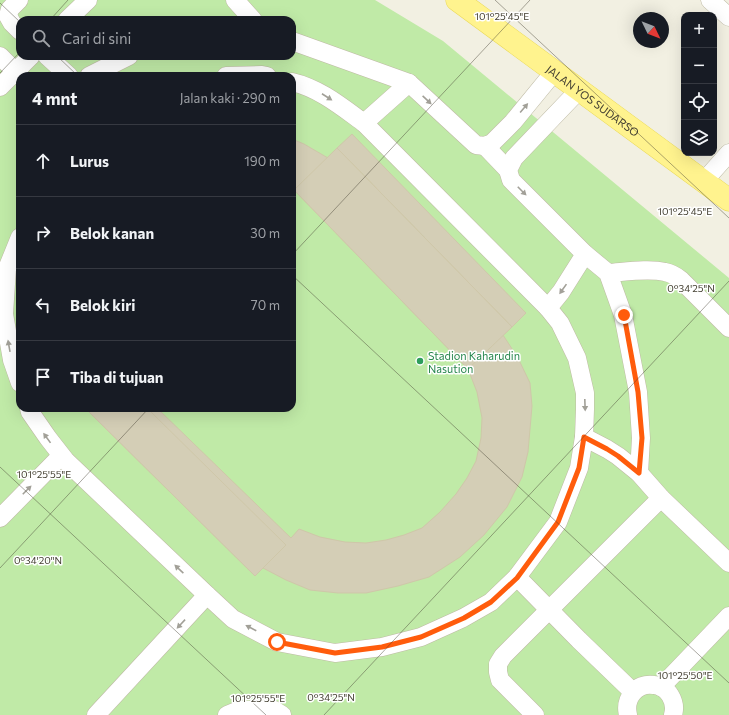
<!DOCTYPE html>
<html lang="id">
<meta charset="utf-8">
<style>
body{margin:0;font-family:Commissioner,sans-serif;background:#20242c;color:#f1f3f6}
.controls{position:absolute;right:12px;top:12px;display:grid;overflow:hidden;border-radius:8px;box-shadow:0 4px 16px #0002}
.controls button{width:36px;height:36px;display:grid;place-items:center;padding:0;border:0;border-bottom:1px solid #363941;background:#171b24;color:#f1f3f6;font:20px sans-serif}
.compass{position:absolute;left:633px;top:12px;width:36px;height:36px;border-radius:50%;background:#171b24;box-shadow:0 4px 16px #0002;rotate:133deg}
.stop{position:absolute;width:12px;height:12px;margin:-9px;border:3px solid #ff5c0c;border-radius:50%;background:#fff}
.stop.end{background:#ff5c0c;border-color:#fff;box-shadow:0 1px 4px #0008}
.list{margin:0;padding:0;list-style:none}
h2{display:flex;justify-content:space-between;align-items:center;height:52px;margin:0;padding:0 16px;font-size:17px}
h2 small{font-size:13px;font-weight:400;color:#9ea1a6}
.list li{display:grid;grid-template-columns:26px 1fr auto;gap:12px;align-items:center;box-sizing:border-box;height:72px;padding:0 16px;border-top:1px solid #363941}
.list b{display:block;font-size:15px;white-space:nowrap}
.list em{font-size:13px;font-style:normal;color:#9ea1a6}
.icon{flex:none;width:22px;height:22px;fill:none;stroke:currentColor;stroke-width:2;stroke-linecap:round;stroke-linejoin:round}
.map{position:relative;flex:none;width:729px;height:715px;overflow:hidden}
.search{position:absolute;background:#171b24;box-shadow:0 4px 16px #0002;left:16px;top:16px;width:280px;height:44px;display:flex;align-items:center;gap:10px;box-sizing:border-box;padding:0 14px;border-radius:12px;color:#9ea1a6;font-size:15px}
.panel{position:absolute;background:#171b24;box-shadow:0 4px 16px #0002;left:16px;top:72px;width:280px;height:340px;border-radius:12px}
.map>svg:first-child{display:block}
.green{fill:#c0eaa7;fill-rule:evenodd}
.building{fill:#d4ceb6;stroke:#cfc7a9}
.lines{fill:none;stroke-linecap:round;stroke-linejoin:round}
.minor-casing{stroke:#bebaa4;stroke-width:19}
.major-casing{stroke:#ead957;stroke-width:23}
.minor{stroke:#fff;stroke-width:18}
.major{stroke:#fff38e;stroke-width:22}
.oneway{fill:#a2a098}
.route{stroke:#ff5c0c;stroke-width:5}
.ticks{fill:none;stroke:#444032;stroke-width:1;stroke-opacity:0.45}
.leisure-dot{fill:#2e9e5b;stroke:#fff;stroke-width:1.5}
.labels{text-anchor:middle;dominant-baseline:central;stroke-width:3;stroke-linejoin:round;paint-order:stroke}
.street-label{font-size:11px;fill:#444032;stroke:#fff}
.leisure-label{font-size:11px;fill:#27864d;stroke:#fff;text-anchor:start}
.ticks-label{font-size:10px;text-anchor:middle;fill:#444032;stroke:#fff;stroke-width:3;stroke-linejoin:round;paint-order:stroke}
</style>
<div class="map">
<svg width="729" height="715" viewBox="0 0 729 715">
<rect width="100%" height="100%" fill="#f2f0e2"/>
<!-- green -->
<path class="green" d="M0 0H375L443 41 729 278V715H0ZM20 20H292V56H20ZM20 76H292V408H20Z"/>
<!-- building -->
<g class="building">
<polygon points="352,134 526,313 512,327 337,148"/>
<polygon points="292,139 304,144 328,158 337,148 512,327 503,335 518,358 530,383 532,406 528,452 522,477 507,507 484,535 460,557 429,577 398,586 366,593 338,593 310,590 286,580 263,568 255,576 85,408 157,408 291,538 299,529 320,537 345,542 366,543 386,540 404,535 422,528 440,512 456,494 467,478 476,461 481,438 482,418 477,392 468,369 294,190 292,190"/>
<polygon points="337,148 512,327 468,369 294,190"/>
<polygon points="85,408 147,408 286,545 255,576"/>
</g>
<g class="lines">
<!-- minor casing -->
<g class="minor-casing">
<g id="minor">
<polyline points="19,0 10,9 8,16 12,23 20,31"/>
<polyline points="235,0 253,20"/>
<polyline points="710,0 729,17"/>
<polyline points="67,20 88,0"/>
<polyline points="292,41 409,83"/>
<polyline points="0,56 20,76"/>
<polyline points="47,56 69,76"/>
<polyline points="89,76 129,56"/>
<polyline points="226,76 262,75 267,76"/>
<path d="M292 82C319 88 342 107 364 123L409 83 476 145 485 146 492 143 513 122 554 72"/>
<polyline points="0,87 31,56"/>
<polyline points="364,123 548,308"/>
<polyline points="485,146 508,170"/>
<polyline points="704,181 729,153"/>
<polyline points="20,237 7,269 4,314 12,360 20,383"/>
<polyline points="585,254 608,273 623,315 638,392 641,438 639,473"/>
<path d="M608 273C624 272 649 268 665 272 671 273 676 276 681 280L729 328"/>
<polyline points="29,408 30,412 48,438 66,461 207,595 233,619 277,642 335,653 382,647 421,637 463,618 491,602 517,577 558,522 579,468 584,437 585,409 585,393 577,358 560,323 548,308 561,292 585,254 511,180 508,170 514,158 579,90"/>
<polyline points="584,437 607,449 618,456 639,473 661,498 729,563"/>
<polyline points="0,518 61,456"/>
<polyline points="517,577 579,640 633,692"/>
<polyline points="661,687 729,616"/>
<polyline points="96,715 207,595"/>
<polyline points="227,715 239,710 274,710 282,715"/>
<polyline points="535,715 500,680 498,672 498,664 503,656 661,498"/>
<path d="M628 715C624 699 636 682 654 685 668 686 677 702 673 715"/>
</g>
</g>
<!-- major casing -->
<g class="major-casing">
<g id="major">
<path id="s1" d="M457 0 729 200"/>
</g>
</g>
<!-- minor -->
<use href="#minor" class="minor"/>
<!-- major -->
<use href="#major" class="major"/>
</g>
<!-- one-way arrows -->
<defs><path id="oneway-solid" d="M-6-.8H1V-3.2L6.5 0L1 3.2V.8H-6Z"/></defs>
<g class="oneway">
<use href="#oneway-solid" transform="translate(327 97) rotate(33)"/>
<use href="#oneway-solid" transform="translate(427 100) rotate(43)"/>
<use href="#oneway-solid" transform="translate(524 108) rotate(-50)"/>
<use href="#oneway-solid" transform="translate(522 191) rotate(45)"/>
<use href="#oneway-solid" transform="translate(563 289) rotate(125)"/>
<use href="#oneway-solid" transform="translate(9 346) rotate(-100)"/>
<use href="#oneway-solid" transform="translate(585 405) rotate(88)"/>
<use href="#oneway-solid" transform="translate(47 438) rotate(-126)"/>
<use href="#oneway-solid" transform="translate(27 490) rotate(-45)"/>
<use href="#oneway-solid" transform="translate(179 569) rotate(-137)"/>
<use href="#oneway-solid" transform="translate(181 624) rotate(133)"/>
<use href="#oneway-solid" transform="translate(251 628) rotate(-152)"/>
</g>
<g class="lines">
<!-- route -->
<polyline class="route" points="277,642 335,653 382,647 421,637 464,618 491,602 517,578 558,522 579,468 584,437 607,449 618,456 639,473 642,438 638,392 624,315"/>
</g>
<!-- ticks -->
<path class="ticks" d="M495 0 729 218M0 3 20 22M50 20 68 0M57 56 78 76M0 73 20 52M292 255 530 0M292 275 729 683M0 467 266 715M0 568 149 408M324 715 729 281"/>
<!-- markers -->
<circle class="leisure-dot" cx="420" cy="361" r="4"/>
<g class="labels">
<!-- street labels -->
<g class="street-label">
<text stroke="none"><textPath href="#s1" startOffset="169">JALAN YOS SUDARSO</textPath></text>
</g>
<!-- leisure labels -->
<g class="leisure-label">
<text x="428" y="355">Stadion Kaharudin<tspan x="428" dy="13">Nasution</tspan></text>
</g>
</g>
<g class="ticks-label">
<text x="502" y="20">101°25'45"E</text>
<text x="685" y="215">101°25'45"E</text>
<text x="691" y="292">0°34'25"N</text>
<text x="44" y="478">101°25'55"E</text>
<text x="38" y="564">0°34'20"N</text>
<text x="685" y="679">101°25'50"E</text>
<text x="331" y="701">0°34'25"N</text>
<text x="258" y="702">101°25'55"E</text>
</g>
</svg>
<div class="controls">
<button>+</button>
<button>−</button>
<button><svg class="icon" aria-label="locate" viewBox="0 0 24 24"><circle cx="12" cy="12" r="6"/><path d="M12 2v4M12 18v4M2 12h4M18 12h4"/></svg></button>
<button><svg class="icon" aria-label="layers" viewBox="0 0 24 24"><path d="M12 4l9 5-9 5-9-5zM3 14l9 5 9-5"/></svg></button>
</div>
<svg class="compass" viewBox="-18 -18 36 36"><path d="M0-13l5 13h-10z" fill="#e53935"/><path d="M0 13l5-13h-10z" fill="#9ea1a6"/></svg>
<div class="stop" style="left:277px;top:642px"></div>
<div class="stop end" style="left:624px;top:315px"></div>
<div class="search"><svg class="icon" aria-label="search" viewBox="0 0 24 24"><circle cx="10" cy="10" r="6"/><path d="M15 15l6 6"/></svg>Cari di sini</div>
<section class="panel">
<h2>4 mnt<small>Jalan kaki · 290 m</small></h2>
<ul class="list">
<li><svg class="icon" aria-label="ahead" viewBox="0 0 24 24"><path d="M12 20V5M6 11l6-6 6 6"/></svg><div><b>Lurus</b></div><em>190 m</em></li>
<li><svg class="icon" aria-label="right" viewBox="0 0 24 24"><path d="M7 20v-9h11M14 6l5 5-5 5"/></svg><div><b>Belok kanan</b></div><em>30 m</em></li>
<li><svg class="icon" aria-label="left" viewBox="0 0 24 24"><path d="M17 20v-9H6M10 6l-5 5 5 5"/></svg><div><b>Belok kiri</b></div><em>70 m</em></li>
<li><svg class="icon" aria-label="arrive" viewBox="0 0 24 24"><path d="M6 21V4h12l-3 4 3 4H6"/></svg><div><b>Tiba di tujuan</b></div></li>
</ul>
</section>
</div>
